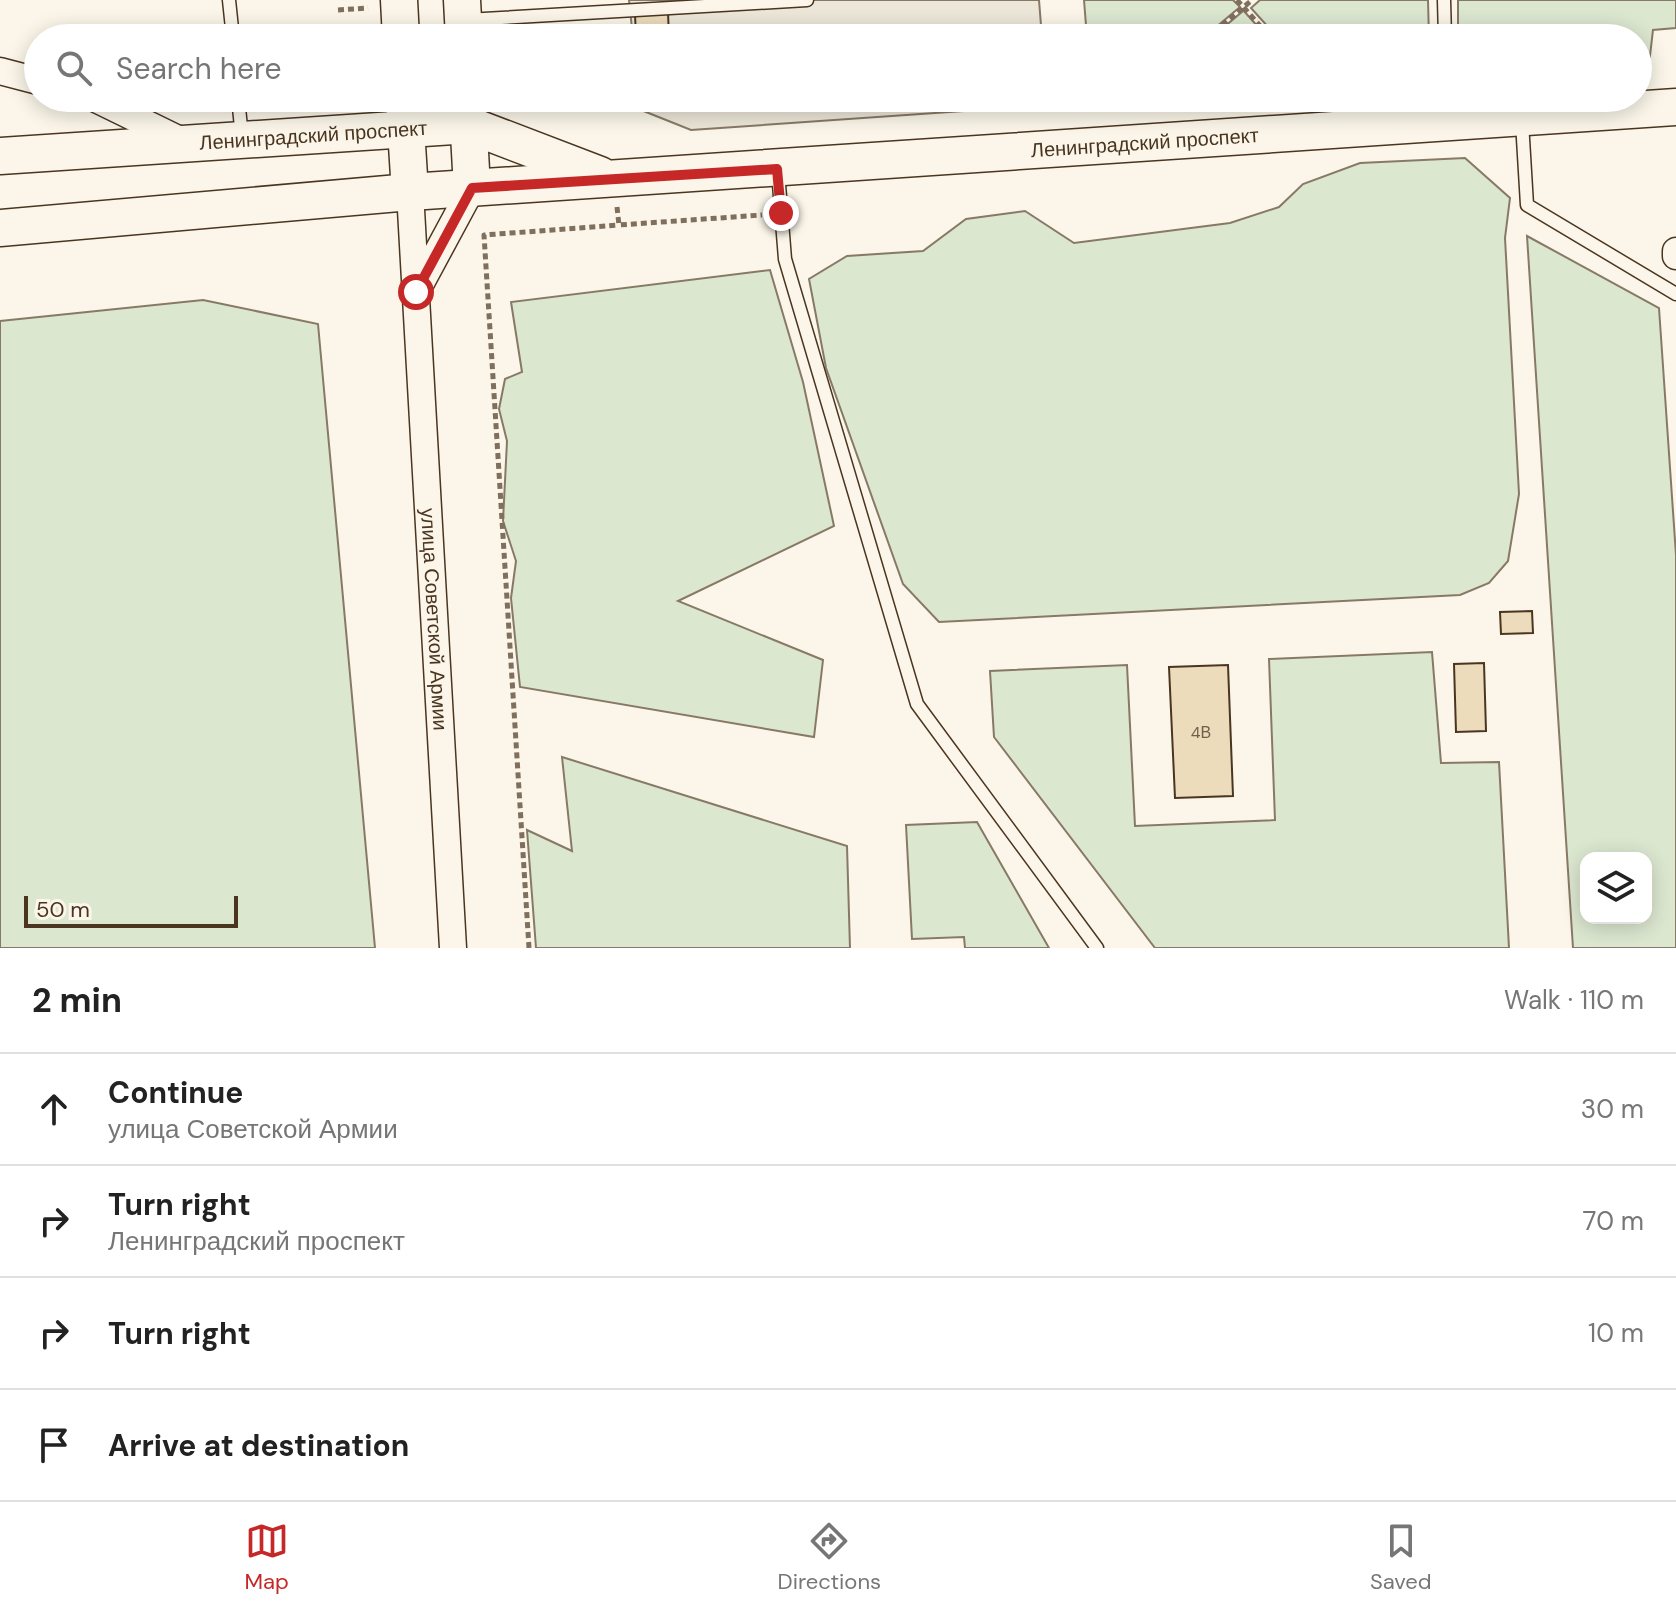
<!DOCTYPE html>
<meta charset="utf-8">
<style>
body{margin:0;font-family:"DM Sans",sans-serif;background:#f2f2f2;color:#222}
.controls{position:absolute;right:24px;bottom:24px;display:grid;overflow:hidden;border-radius:16px;box-shadow:0 4px 20px #0003}
.controls button{width:72px;height:72px;display:grid;place-items:center;padding:0;border:0;border-bottom:2px solid #e0e0e0;background:#fff;color:#222;font:40px sans-serif}
.scale{position:absolute;left:24px;bottom:20px;width:214px;box-sizing:border-box;padding-left:8px;border:4px solid #4a3520;border-top:0;font-size:22px;line-height:28px;white-space:nowrap;color:#4a3520;-webkit-text-stroke:6px #fbf6e9;paint-order:stroke}
.stop{position:absolute;width:24px;height:24px;margin:-18px;border:6px solid #c62828;border-radius:50%;background:#fff}
.stop.end{background:#c62828;border-color:#fff;box-shadow:0 2px 8px #0008}
.list{margin:0;padding:0;list-style:none}
h2{display:flex;justify-content:space-between;align-items:center;height:104px;margin:0;padding:0 32px;font-size:34px}
h2 small{font-size:26px;font-weight:400;color:#767676}
.list li{display:grid;grid-template-columns:52px 1fr auto;gap:24px;align-items:center;box-sizing:border-box;height:112px;padding:0 32px;border-top:2px solid #e0e0e0}
.list b{display:block;font-size:30px;white-space:nowrap}
.list p{margin:0;font-size:26px;white-space:nowrap;color:#767676}
.list em{font-size:26px;font-style:normal;color:#767676}
.icon{flex:none;width:44px;height:44px;fill:none;stroke:currentColor;stroke-width:2;stroke-linecap:round;stroke-linejoin:round}
.map{position:relative;flex:none;width:1676px;height:948px;overflow:hidden}
.search{position:absolute;background:#fff;box-shadow:0 4px 20px #0003;left:24px;right:24px;top:24px;height:88px;display:flex;align-items:center;gap:20px;box-sizing:border-box;padding:0 28px;border-radius:44px;color:#767676;font-size:30px}
.sheet{height:552px;background:#fff}
nav{display:flex;justify-content:space-around;align-items:center;box-sizing:border-box;height:112px;border-top:2px solid #e0e0e0;background:#fff;font-size:22px;color:#767676}
nav a{display:grid;justify-items:center;gap:4px}
nav .on{color:#c62828}
.map>svg:first-child{display:block}
.green{fill:#dce7d0;stroke:#887966;stroke-width:2;fill-rule:evenodd}
.parking{fill:#ede7d9;stroke:#887966;stroke-width:2}
.building{fill:#ecdcbc;stroke:#4a3520;stroke-width:2}
.lines{fill:none;stroke-linecap:round;stroke-linejoin:round}
.lane-casing{stroke:#4a3520;stroke-width:15}
.street-casing{stroke:#4a3520;stroke-width:29}
.secondary-casing{stroke:#4a3520;stroke-width:39}
.path{stroke:#7f6f5c;stroke-width:5;stroke-dasharray:6 4;stroke-linecap:butt}
.lane{stroke:#fbf6e9;stroke-width:12}
.street{stroke:#fbf6e9;stroke-width:26}
.secondary{stroke:#fbf6e9;stroke-width:36}
.route{stroke:#c62828;stroke-width:10}
.labels{text-anchor:middle;dominant-baseline:central;stroke-width:6;stroke-linejoin:round;paint-order:stroke}
.number-label{font-size:16px;fill:#725f47}
.street-label{font-size:20px;fill:#4a3520;stroke:#fbf6e9}
</style>
<div class="map">
<svg width="1676" height="948" viewBox="0 0 1676 948">
<rect width="100%" height="100%" fill="#fbf6e9"/>
<!-- green -->
<g class="green">
<polygon points="1084,0 1233,0 1240,7 1203,38 1087,38"/>
<polygon points="1260,0 1428,0 1429,38 1278,38 1251,8"/>
<polygon points="1458,0 1676,0 1676,28 1653,30 1648,73 1638,79 1638,38 1458,38"/>
<polygon points="1243,10 1268,38 1211,38 1243,11"/>
<polygon points="1128,98 1315,98 1139,106"/>
<polygon points="1465,158 1510,198 1505,238 1519,494 1508,561 1489,583 1460,595 939,622 903,584 826,368 809,279 847,256 923,251 966,219 1025,211 1074,243 1230,223 1279,207 1303,184 1360,163"/>
<path d="M1527 236 1659 308 1676 555V948H1573ZM1586 858H1646V918H1586Z"/>
<polygon points="770,270 803,382 834,526 678,601 823,660 814,737 520,687 511,598 516,561 503,521 507,441 499,409 505,379 522,372 511,302"/>
<polygon points="203,300 318,324 375,948 0,948 0,321"/>
<polygon points="1432,652 1441,763 1499,762 1509,948 1155,948 994,737 990,671 1127,665 1135,826 1275,820 1269,659"/>
<polygon points="562,757 847,846 850,948 536,948 527,830 572,851"/>
<polygon points="977,822 1049,948 965,948 964,937 912,939 906,825"/>
</g>
<!-- parking -->
<g class="parking">
<polygon points="629,0 1039,0 1042,38 633,38"/>
<polygon points="640,98 1048,98 1049,105 691,130 641,110"/>
</g>
<!-- building -->
<g class="building">
<polygon points="668,12 669,38 636,38 635,14"/>
<polygon points="1532,611 1533,633 1501,634 1500,612"/>
<polygon points="1484,663 1486,731 1456,732 1454,664"/>
<polygon points="1228,665 1233,796 1175,798 1169,667"/>
</g>
<g class="lines">
<!-- lane casing -->
<g class="lane-casing">
<g id="lane">
<polyline points="229,0 233,38"/>
<polyline points="1444,0 1445,38"/>
<polyline points="466,20 807,0"/>
<polyline points="238,98 242,137"/>
<polyline points="1522,122 1527,205 1676,294"/>
<polyline points="778,172 785,259 917,704 1097,948"/>
</g>
</g>
<!-- street casing -->
<g class="street-casing">
<g id="street">
<polyline points="0,71 38,81"/>
<polyline points="94,98 184,142"/>
<path id="s1" d="M410 192 453 948"/>
<polyline points="1676,251 1676,256"/>
<polyline points="416,292 472,188"/>
</g>
</g>
<!-- secondary casing -->
<g class="secondary-casing">
<g id="secondary">
<polyline points="399,0 401,38"/>
<polyline points="462,0 464,38"/>
<polyline points="404,98 410,192"/>
<polyline points="467,98 472,188"/>
<path id="s2" d="M0 156 469 125 600 175"/>
<path id="s3" d="M0 228 410 192 1676 107"/>
</g>
</g>
<!-- path -->
<g class="path">
<polyline points="1237,0 1271,38"/>
<polyline points="338,10 368,8"/>
<polyline points="1207,38 1252,0"/>
<polyline points="617,207 619,225 762,215"/>
<polyline points="529,948 484,235 619,225"/>
</g>
<!-- lane -->
<use href="#lane" class="lane"/>
<!-- street -->
<use href="#street" class="street"/>
<!-- secondary -->
<use href="#secondary" class="secondary"/>
</g>
<g class="lines">
<!-- route -->
<polyline class="route" points="416,292 472,188 777,169 781,213"/>
</g>
<g class="labels">
<!-- number labels -->
<g class="number-label">
<text x="1201" y="732">4В</text>
</g>
<!-- street labels -->
<g class="street-label">
<text stroke="none"><textPath href="#s2" startOffset="314">Ленинградский проспект</textPath></text>
<text stroke="none"><textPath href="#s3" startOffset="1148">Ленинградский проспект</textPath></text>
<text stroke="none"><textPath href="#s1" startOffset="428">улица Советской Армии</textPath></text>
</g>
</g>
</svg>
<div class="controls">
<button><svg class="icon" aria-label="layers" viewBox="0 0 24 24"><path d="M12 4l9 5-9 5-9-5zM3 14l9 5 9-5"/></svg></button>
</div>
<div class="scale">50 m</div>
<div class="stop" style="left:416px;top:292px"></div>
<div class="stop end" style="left:781px;top:213px"></div>
<div class="search"><svg class="icon" aria-label="search" viewBox="0 0 24 24"><circle cx="10" cy="10" r="6"/><path d="M15 15l6 6"/></svg>Search here</div>
</div>
<section class="sheet">
<h2>2 min<small>Walk · 110 m</small></h2>
<ul class="list">
<li><svg class="icon" aria-label="ahead" viewBox="0 0 24 24"><path d="M12 20V5M6 11l6-6 6 6"/></svg><div><b>Continue</b><p>улица Советской Армии</p></div><em>30 m</em></li>
<li><svg class="icon" aria-label="right" viewBox="0 0 24 24"><path d="M7 20v-9h11M14 6l5 5-5 5"/></svg><div><b>Turn right</b><p>Ленинградский проспект</p></div><em>70 m</em></li>
<li><svg class="icon" aria-label="right" viewBox="0 0 24 24"><path d="M7 20v-9h11M14 6l5 5-5 5"/></svg><div><b>Turn right</b></div><em>10 m</em></li>
<li><svg class="icon" aria-label="arrive" viewBox="0 0 24 24"><path d="M6 21V4h12l-3 4 3 4H6"/></svg><div><b>Arrive at destination</b></div></li>
</ul>
</section>
<nav>
<a class="on"><svg class="icon" aria-label="map" viewBox="0 0 24 24"><path d="M3 6l6-2 6 2 6-2v14l-6 2-6-2-6 2zM9 4v14M15 6v14"/></svg>Map</a>
<a><svg class="icon" aria-label="directions" viewBox="0 0 24 24"><path d="M12 3l9 9-9 9-9-9zM9 14v-3h6M13 9l2 2-2 2"/></svg>Directions</a>
<a><svg class="icon" aria-label="saved" viewBox="0 0 24 24"><path d="M7 4h10v16l-5-4-5 4z"/></svg>Saved</a>
</nav>
